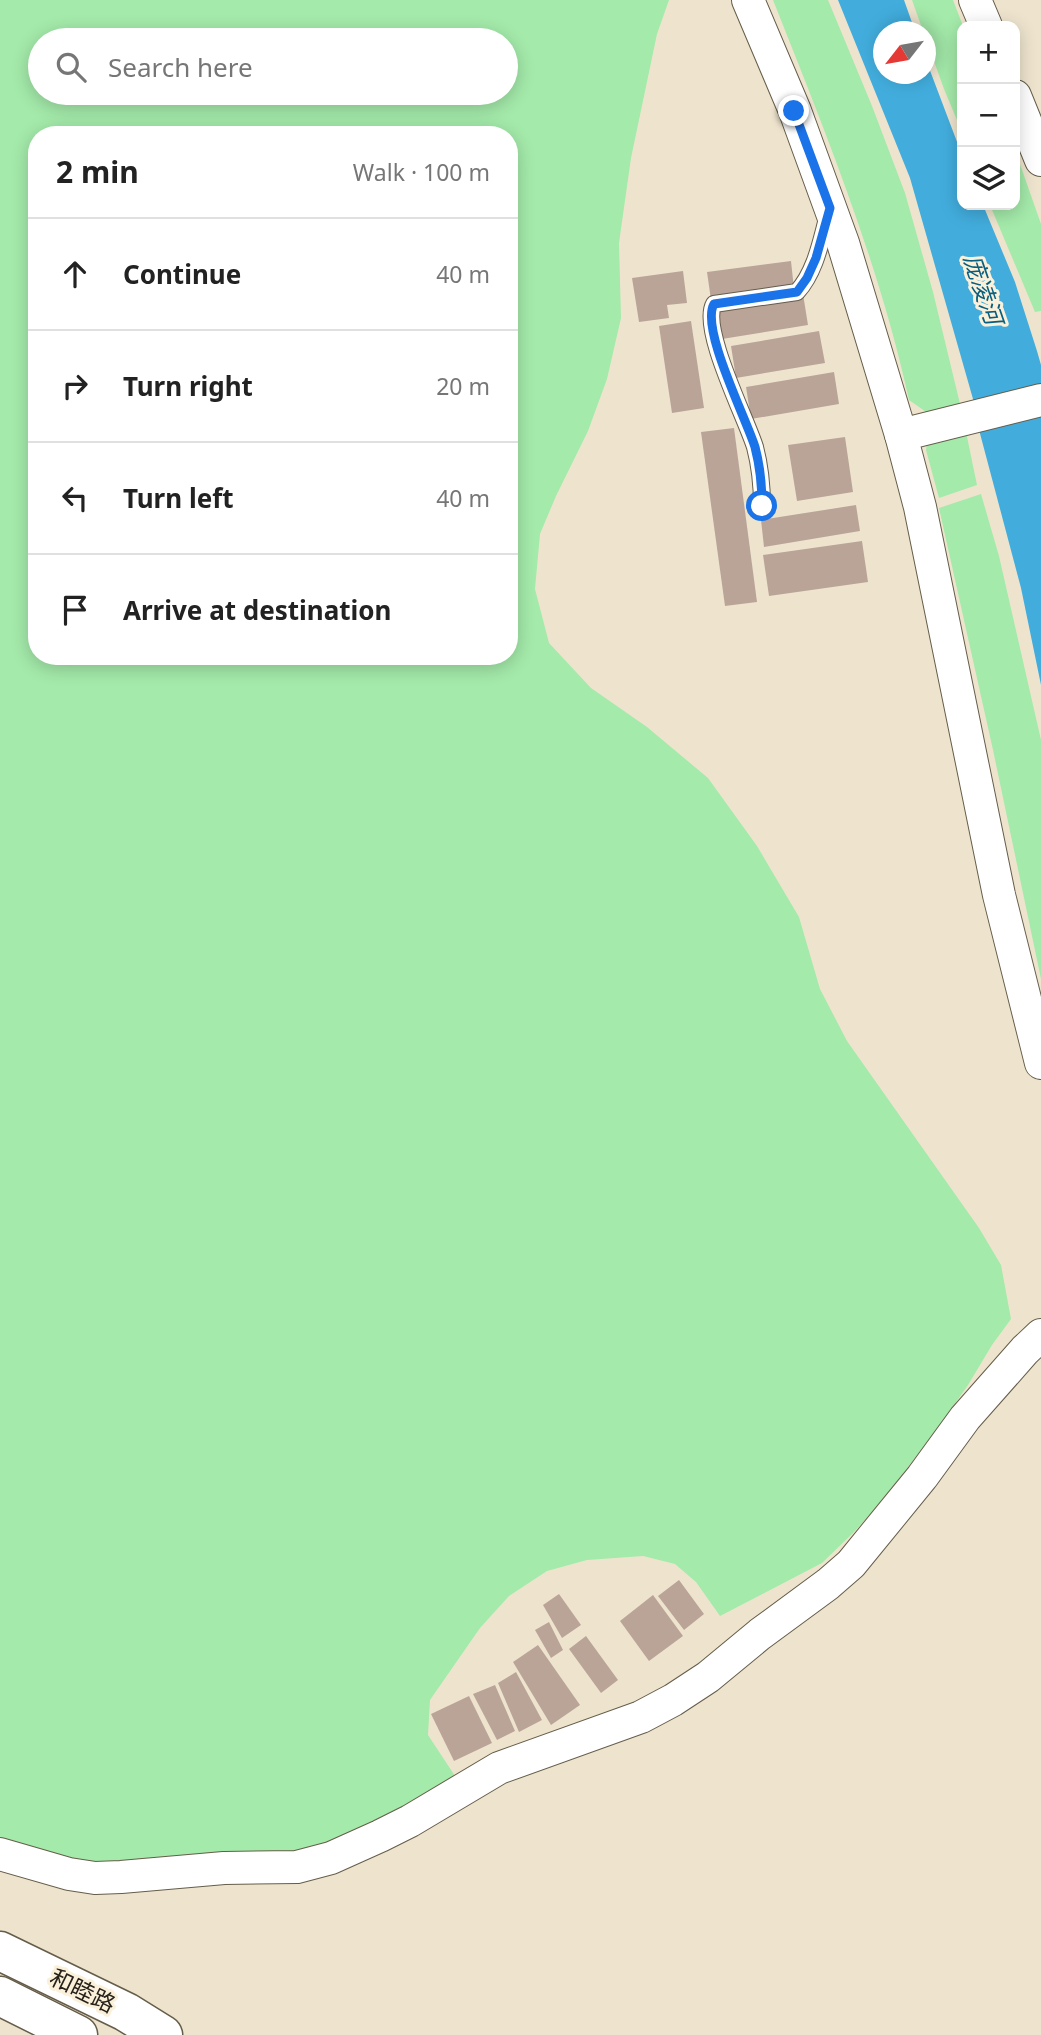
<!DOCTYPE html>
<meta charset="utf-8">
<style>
body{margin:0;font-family:"Noto Sans","Noto Sans SC",sans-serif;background:#f2f2f2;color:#222}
.controls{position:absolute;right:21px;top:21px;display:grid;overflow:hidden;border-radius:14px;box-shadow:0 4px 18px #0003}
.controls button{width:63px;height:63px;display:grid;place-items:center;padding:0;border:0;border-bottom:2px solid #e0e0e0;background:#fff;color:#222;font:35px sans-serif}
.compass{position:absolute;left:873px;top:21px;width:63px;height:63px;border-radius:50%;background:#fff;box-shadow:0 4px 18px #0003;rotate:239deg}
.stop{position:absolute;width:21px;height:21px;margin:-16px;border:5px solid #1a73e8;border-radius:50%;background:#fff}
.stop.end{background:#1a73e8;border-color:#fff;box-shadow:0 2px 7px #0008}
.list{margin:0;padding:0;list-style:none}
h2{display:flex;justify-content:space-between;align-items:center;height:91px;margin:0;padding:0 28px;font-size:30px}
h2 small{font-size:23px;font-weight:400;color:#767676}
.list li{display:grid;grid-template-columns:46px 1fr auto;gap:21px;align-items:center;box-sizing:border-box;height:112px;padding:0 28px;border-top:2px solid #e0e0e0}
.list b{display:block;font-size:26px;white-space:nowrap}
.list em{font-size:23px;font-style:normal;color:#767676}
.icon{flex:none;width:38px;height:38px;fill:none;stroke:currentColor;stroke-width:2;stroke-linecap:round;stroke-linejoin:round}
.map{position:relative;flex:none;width:1041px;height:2035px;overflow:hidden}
.search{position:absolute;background:#fff;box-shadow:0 4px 18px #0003;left:28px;top:28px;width:490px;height:77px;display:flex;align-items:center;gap:18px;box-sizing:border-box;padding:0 24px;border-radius:38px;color:#767676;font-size:26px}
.panel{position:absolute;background:#fff;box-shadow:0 4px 18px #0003;left:28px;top:126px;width:490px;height:539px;border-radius:28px}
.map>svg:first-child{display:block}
.green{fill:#a4eaaa;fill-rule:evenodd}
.water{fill:#42addd}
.building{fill:#baa498}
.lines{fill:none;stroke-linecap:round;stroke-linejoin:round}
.service-casing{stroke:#655d4a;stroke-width:18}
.minor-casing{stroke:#655d4a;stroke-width:34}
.tertiary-casing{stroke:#655d4a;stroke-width:41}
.service{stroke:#fff;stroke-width:16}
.minor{stroke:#fff;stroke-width:32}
.tertiary{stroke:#fff;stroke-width:38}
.route{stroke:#1a73e8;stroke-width:9}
.labels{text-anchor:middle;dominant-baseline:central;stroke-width:6;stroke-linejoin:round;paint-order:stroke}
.street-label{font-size:23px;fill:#27231b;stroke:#fbf1db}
.water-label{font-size:24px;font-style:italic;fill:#095f7f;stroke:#fbf1db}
</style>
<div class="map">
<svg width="1041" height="2035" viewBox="0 0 1041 2035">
<rect width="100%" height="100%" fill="#eee4ce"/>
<!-- green -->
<g class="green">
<path d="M0 0H669L657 34 631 158 619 243 621 318 607 379 588 431 556 496 540 534 535 589 549 643 591 688 647 727 708 778 757 846 799 917 820 989 847 1041 979 1228 1001 1265 1011 1319 992 1345 968 1385 940 1425 883 1500 853 1533 822 1563 720 1616 696 1582 675 1564 643 1556 587 1560 547 1571 509 1596 480 1628 430 1700 428 1735 459 1782 347 1840 286 1854 104 1865 57 1857 0 1838ZM40 40H506V93H40ZM37 135H509V656H37Z"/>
<path d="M773 0H828L872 106 905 193 933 292 961 408 929 414 909 400C879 263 825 131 773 0Z"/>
<polygon points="912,0 953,0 963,26 962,132 944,89 926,39 926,32 923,31"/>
<polygon points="1015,150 1041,224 1041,311 1035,312 990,205 1015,205"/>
<polygon points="965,427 977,485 939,498 926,450 927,443"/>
<polygon points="981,494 999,556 1041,740 1041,979 993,750 939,508"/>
</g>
<!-- water -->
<g class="water">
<polygon points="838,0 904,0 915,31 884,32 884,74 926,74 926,60 962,155 962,205 983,205 1015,282 1037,351 1041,365 1041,391 975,406 910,178"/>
<polygon points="1041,411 1041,685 1021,588 978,426"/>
</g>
<!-- building -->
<g class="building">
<polygon points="791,261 794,289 711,300 707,272"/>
<polygon points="683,271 687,303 667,305 669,318 639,322 632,278"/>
<polygon points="803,294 808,325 722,339 717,309"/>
<polygon points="691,321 704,408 672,413 659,326"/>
<polygon points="819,331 825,363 736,378 731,346"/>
<polygon points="834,372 839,404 751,419 746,387"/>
<polygon points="734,428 757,602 725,606 701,432"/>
<polygon points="845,437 853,492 797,501 788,445"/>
<polygon points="856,505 860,531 764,547 761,520"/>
<polygon points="862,541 868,582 769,596 763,555"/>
<polygon points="679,1580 704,1614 684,1630 658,1596"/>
<polygon points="559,1594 581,1625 562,1638 543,1605"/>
<polygon points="653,1595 683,1636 649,1661 620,1621"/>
<polygon points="549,1622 563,1650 551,1658 535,1630"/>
<polygon points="586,1636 618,1680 601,1693 569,1649"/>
<polygon points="538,1645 580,1705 551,1725 513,1662"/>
<polygon points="516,1672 542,1720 519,1732 498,1683"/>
<polygon points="495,1685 515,1731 497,1740 473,1694"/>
<polygon points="469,1696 492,1743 454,1761 431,1714"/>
</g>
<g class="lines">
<!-- service casing -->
<g class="service-casing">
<path id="service" d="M762 506C762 486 760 466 755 447 746 418 700 328 714 304L797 292C816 271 821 240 828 215"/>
</g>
<!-- minor casing -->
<g class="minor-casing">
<g id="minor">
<polyline points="748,0 795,111 843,243 901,435 920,507 999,895 1041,1063"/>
<polyline points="975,0 986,26"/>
<polyline points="1015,96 1041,160"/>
<polyline points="901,435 1041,400"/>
<polyline points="0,1854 69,1874 95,1878 121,1877 224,1868 297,1867 331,1858 380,1836 410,1821 499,1768 641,1717 673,1700 708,1677 760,1634 828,1584 851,1564 922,1477 965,1418 1025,1350 1041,1335"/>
</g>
</g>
<!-- tertiary casing -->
<g class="tertiary-casing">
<g id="tertiary">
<polyline points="0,1951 126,2012 163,2035"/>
<polyline points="0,1996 78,2035"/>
</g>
</g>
<!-- service -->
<use href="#service" class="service"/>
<!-- minor -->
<use href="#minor" class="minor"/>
<!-- tertiary -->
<use href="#tertiary" class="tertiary"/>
</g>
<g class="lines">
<!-- route -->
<path class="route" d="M762 506C762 486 760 466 755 447 746 418 700 328 714 304L797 292 807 278 816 258 830 208 794 111"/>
</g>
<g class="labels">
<!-- street labels -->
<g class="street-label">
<text transform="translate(83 1990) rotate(26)">和睦路</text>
</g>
<!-- water labels -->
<g class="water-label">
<text transform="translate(984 289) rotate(71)">庞凌河</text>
</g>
</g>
</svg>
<div class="controls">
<button>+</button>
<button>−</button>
<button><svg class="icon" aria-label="layers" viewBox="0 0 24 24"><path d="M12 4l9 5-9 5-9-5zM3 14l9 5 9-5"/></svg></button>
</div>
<svg class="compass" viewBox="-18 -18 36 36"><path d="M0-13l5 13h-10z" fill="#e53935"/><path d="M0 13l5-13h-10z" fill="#767676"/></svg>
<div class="stop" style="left:762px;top:506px"></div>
<div class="stop end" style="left:794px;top:111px"></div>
<div class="search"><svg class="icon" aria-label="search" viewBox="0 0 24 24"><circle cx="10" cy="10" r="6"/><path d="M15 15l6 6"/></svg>Search here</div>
<section class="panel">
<h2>2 min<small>Walk · 100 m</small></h2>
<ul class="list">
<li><svg class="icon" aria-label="ahead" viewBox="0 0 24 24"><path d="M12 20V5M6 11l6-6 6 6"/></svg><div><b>Continue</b></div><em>40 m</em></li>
<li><svg class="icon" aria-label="right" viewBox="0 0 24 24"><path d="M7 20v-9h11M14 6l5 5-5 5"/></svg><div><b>Turn right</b></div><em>20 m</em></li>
<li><svg class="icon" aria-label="left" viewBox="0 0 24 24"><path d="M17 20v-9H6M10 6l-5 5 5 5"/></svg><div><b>Turn left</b></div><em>40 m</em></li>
<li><svg class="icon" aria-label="arrive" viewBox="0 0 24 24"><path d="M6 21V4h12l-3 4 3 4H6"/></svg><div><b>Arrive at destination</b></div></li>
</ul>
</section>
</div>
